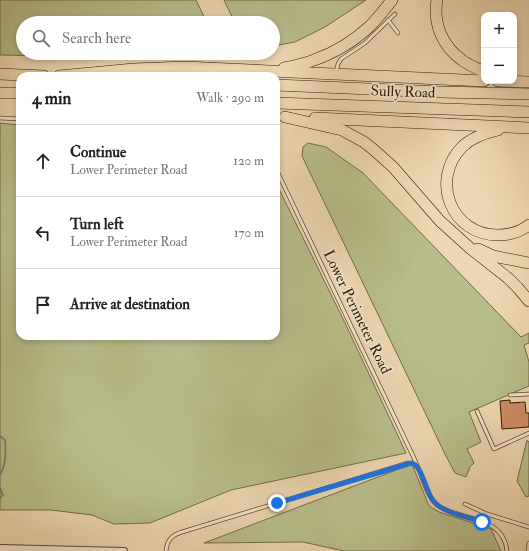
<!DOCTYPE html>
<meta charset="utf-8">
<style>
body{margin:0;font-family:"IM FELL Double Pica",serif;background:#f2f2f2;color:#222}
.controls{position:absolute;right:12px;top:12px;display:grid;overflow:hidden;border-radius:8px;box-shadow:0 2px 6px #0003}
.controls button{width:36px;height:36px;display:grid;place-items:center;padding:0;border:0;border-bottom:1px solid #e0e0e0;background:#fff;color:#222;font:20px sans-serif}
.stop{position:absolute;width:12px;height:12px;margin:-9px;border:3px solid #1a73e8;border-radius:50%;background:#fff}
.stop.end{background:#1a73e8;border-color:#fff;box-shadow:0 1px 4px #0008}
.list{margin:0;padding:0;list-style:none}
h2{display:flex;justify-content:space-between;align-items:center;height:52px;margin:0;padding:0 16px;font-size:17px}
h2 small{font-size:13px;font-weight:400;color:#767676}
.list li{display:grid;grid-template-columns:26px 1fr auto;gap:12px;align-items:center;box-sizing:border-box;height:72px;padding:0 16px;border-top:1px solid #e0e0e0}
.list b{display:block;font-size:15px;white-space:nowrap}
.list p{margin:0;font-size:13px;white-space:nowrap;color:#767676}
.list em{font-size:13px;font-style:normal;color:#767676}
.icon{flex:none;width:22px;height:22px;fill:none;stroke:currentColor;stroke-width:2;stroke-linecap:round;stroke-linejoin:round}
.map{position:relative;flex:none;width:529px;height:551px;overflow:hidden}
.search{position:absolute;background:#fff;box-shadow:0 2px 6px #0003;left:16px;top:16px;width:264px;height:44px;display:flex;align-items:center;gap:10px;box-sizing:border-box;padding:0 14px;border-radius:22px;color:#767676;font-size:15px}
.panel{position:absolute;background:#fff;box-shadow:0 2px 6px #0003;left:16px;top:72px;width:264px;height:268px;border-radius:12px}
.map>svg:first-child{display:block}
.green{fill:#b9be8c;stroke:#746c48}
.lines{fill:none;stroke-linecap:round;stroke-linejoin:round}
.stream{stroke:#6e796a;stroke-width:1.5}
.building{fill:#cf8d67;stroke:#2e1a04}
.service-casing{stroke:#5e4930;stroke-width:4.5}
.minor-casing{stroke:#5e4930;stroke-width:8}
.motorway-casing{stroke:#2e1a04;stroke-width:12}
.service{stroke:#f4e5cd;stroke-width:3}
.minor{stroke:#f4e5cd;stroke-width:6}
.motorway{stroke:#eed7b2;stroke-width:11}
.route{stroke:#1a73e8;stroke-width:5}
.labels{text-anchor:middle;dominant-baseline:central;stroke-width:3.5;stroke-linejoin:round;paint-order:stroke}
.street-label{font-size:15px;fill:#2e1a04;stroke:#f4e5cd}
</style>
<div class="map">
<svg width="529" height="551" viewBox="0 0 529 551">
<rect width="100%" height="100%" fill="#eed7b2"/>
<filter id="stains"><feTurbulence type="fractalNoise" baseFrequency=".005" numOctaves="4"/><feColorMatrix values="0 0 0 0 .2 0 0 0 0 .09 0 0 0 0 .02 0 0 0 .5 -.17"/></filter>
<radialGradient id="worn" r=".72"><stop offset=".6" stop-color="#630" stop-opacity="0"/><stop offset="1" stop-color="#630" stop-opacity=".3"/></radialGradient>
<!-- green -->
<g class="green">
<polygon points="0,0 196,0 207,23 23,23 23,53 221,53 224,59 0,55"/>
<polygon points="224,0 366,0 325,27 295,42 273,46 273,23 235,23"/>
<polygon points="0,123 20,125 20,336 276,336 276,183 345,323 406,453 231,490 150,523 114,524 92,515 51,510 0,510"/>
<polygon points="308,143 326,147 363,173 521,337 529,333 529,343 524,345 529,362 529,386 469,412 481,442 467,449 474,463 470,467 466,477 455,473 444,452 302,156 303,147"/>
<polygon points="527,440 529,442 529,496 526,497 517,481"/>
<polygon points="412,464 429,506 439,512 491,529 501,551 344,551 303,542 204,543"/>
</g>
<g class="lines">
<!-- stream -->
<g class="stream">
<path d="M0 436 5 440C6 451 6 465 0 475"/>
<polyline points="0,488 3,495 0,498"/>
</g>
</g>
<!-- building -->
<polygon class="building" points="510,400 510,403 525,402 526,413 529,413 529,427 502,429 500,401"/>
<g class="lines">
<!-- service casing -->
<g class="service-casing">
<g id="service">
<polyline points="388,20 398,33"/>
<polyline points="336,72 338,64 341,59 365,43 395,14"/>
<polyline points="0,118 20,119"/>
<path d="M276 169 414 458C416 464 419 469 421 475 425 485 428 497 437 505 441 508 446 510 451 512 474 520 504 521 507 551"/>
<polyline points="510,395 529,394"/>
<polyline points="477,411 494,449 529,433"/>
<polyline points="465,504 487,514 529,527"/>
<path d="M166 551C167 540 172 535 182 532L408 463H413L416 466"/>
<polyline points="528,551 529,543"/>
</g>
</g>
<!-- minor casing -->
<g class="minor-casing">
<polyline id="minor" points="0,548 124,551"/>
</g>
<!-- motorway casing -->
<g class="motorway-casing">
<g id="motorway">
<path d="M437 0C433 23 442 46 462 60 468 65 477 68 484 72"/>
<path d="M284 68C294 66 304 64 314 60 334 53 354 41 370 26 378 18 385 9 392 0"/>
<polyline points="0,74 44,76"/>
<polyline points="59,76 134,69 185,67 484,81"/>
<polyline points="498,81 529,82"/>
<polyline points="276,85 440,92 529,94"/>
<polyline points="0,93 20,93"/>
<polyline points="276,103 529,112"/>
<polyline points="285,117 342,130 364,142 374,150 393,167 440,221 471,249 508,278 518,288 529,301"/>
<polyline points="315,118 529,128"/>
<path d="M498 130C485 133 471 138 462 147 430 180 451 235 498 235 509 235 520 232 529 225"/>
<polyline points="478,249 493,256 529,263"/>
</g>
</g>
<!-- service -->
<use href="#service" class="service"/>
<!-- minor -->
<use href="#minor" class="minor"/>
<!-- motorway -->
<use href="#motorway" class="motorway"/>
</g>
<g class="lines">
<!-- route -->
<path class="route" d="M277 503 408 464C410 463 412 463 414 464 421 467 427 492 432 499 441 513 468 517 482 522"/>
</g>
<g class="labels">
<!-- street labels -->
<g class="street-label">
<text transform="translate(403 92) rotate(2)">Sully Road</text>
<text transform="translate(357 312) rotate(64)">Lower Perimeter Road</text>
</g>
</g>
<rect width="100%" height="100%" filter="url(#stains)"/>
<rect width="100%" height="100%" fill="url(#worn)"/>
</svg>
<div class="controls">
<button>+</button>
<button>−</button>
</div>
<div class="stop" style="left:482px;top:522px"></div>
<div class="stop end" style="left:277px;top:503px"></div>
<div class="search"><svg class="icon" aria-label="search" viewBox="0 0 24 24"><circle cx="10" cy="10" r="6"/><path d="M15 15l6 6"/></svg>Search here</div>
<section class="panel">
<h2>4 min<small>Walk · 290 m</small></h2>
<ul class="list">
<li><svg class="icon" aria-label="ahead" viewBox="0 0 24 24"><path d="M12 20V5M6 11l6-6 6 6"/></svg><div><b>Continue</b><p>Lower Perimeter Road</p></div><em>120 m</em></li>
<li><svg class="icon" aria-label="left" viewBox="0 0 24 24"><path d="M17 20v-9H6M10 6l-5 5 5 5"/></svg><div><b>Turn left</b><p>Lower Perimeter Road</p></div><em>170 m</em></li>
<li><svg class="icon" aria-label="arrive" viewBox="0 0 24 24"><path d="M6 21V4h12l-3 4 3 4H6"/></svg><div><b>Arrive at destination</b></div></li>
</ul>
</section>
</div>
